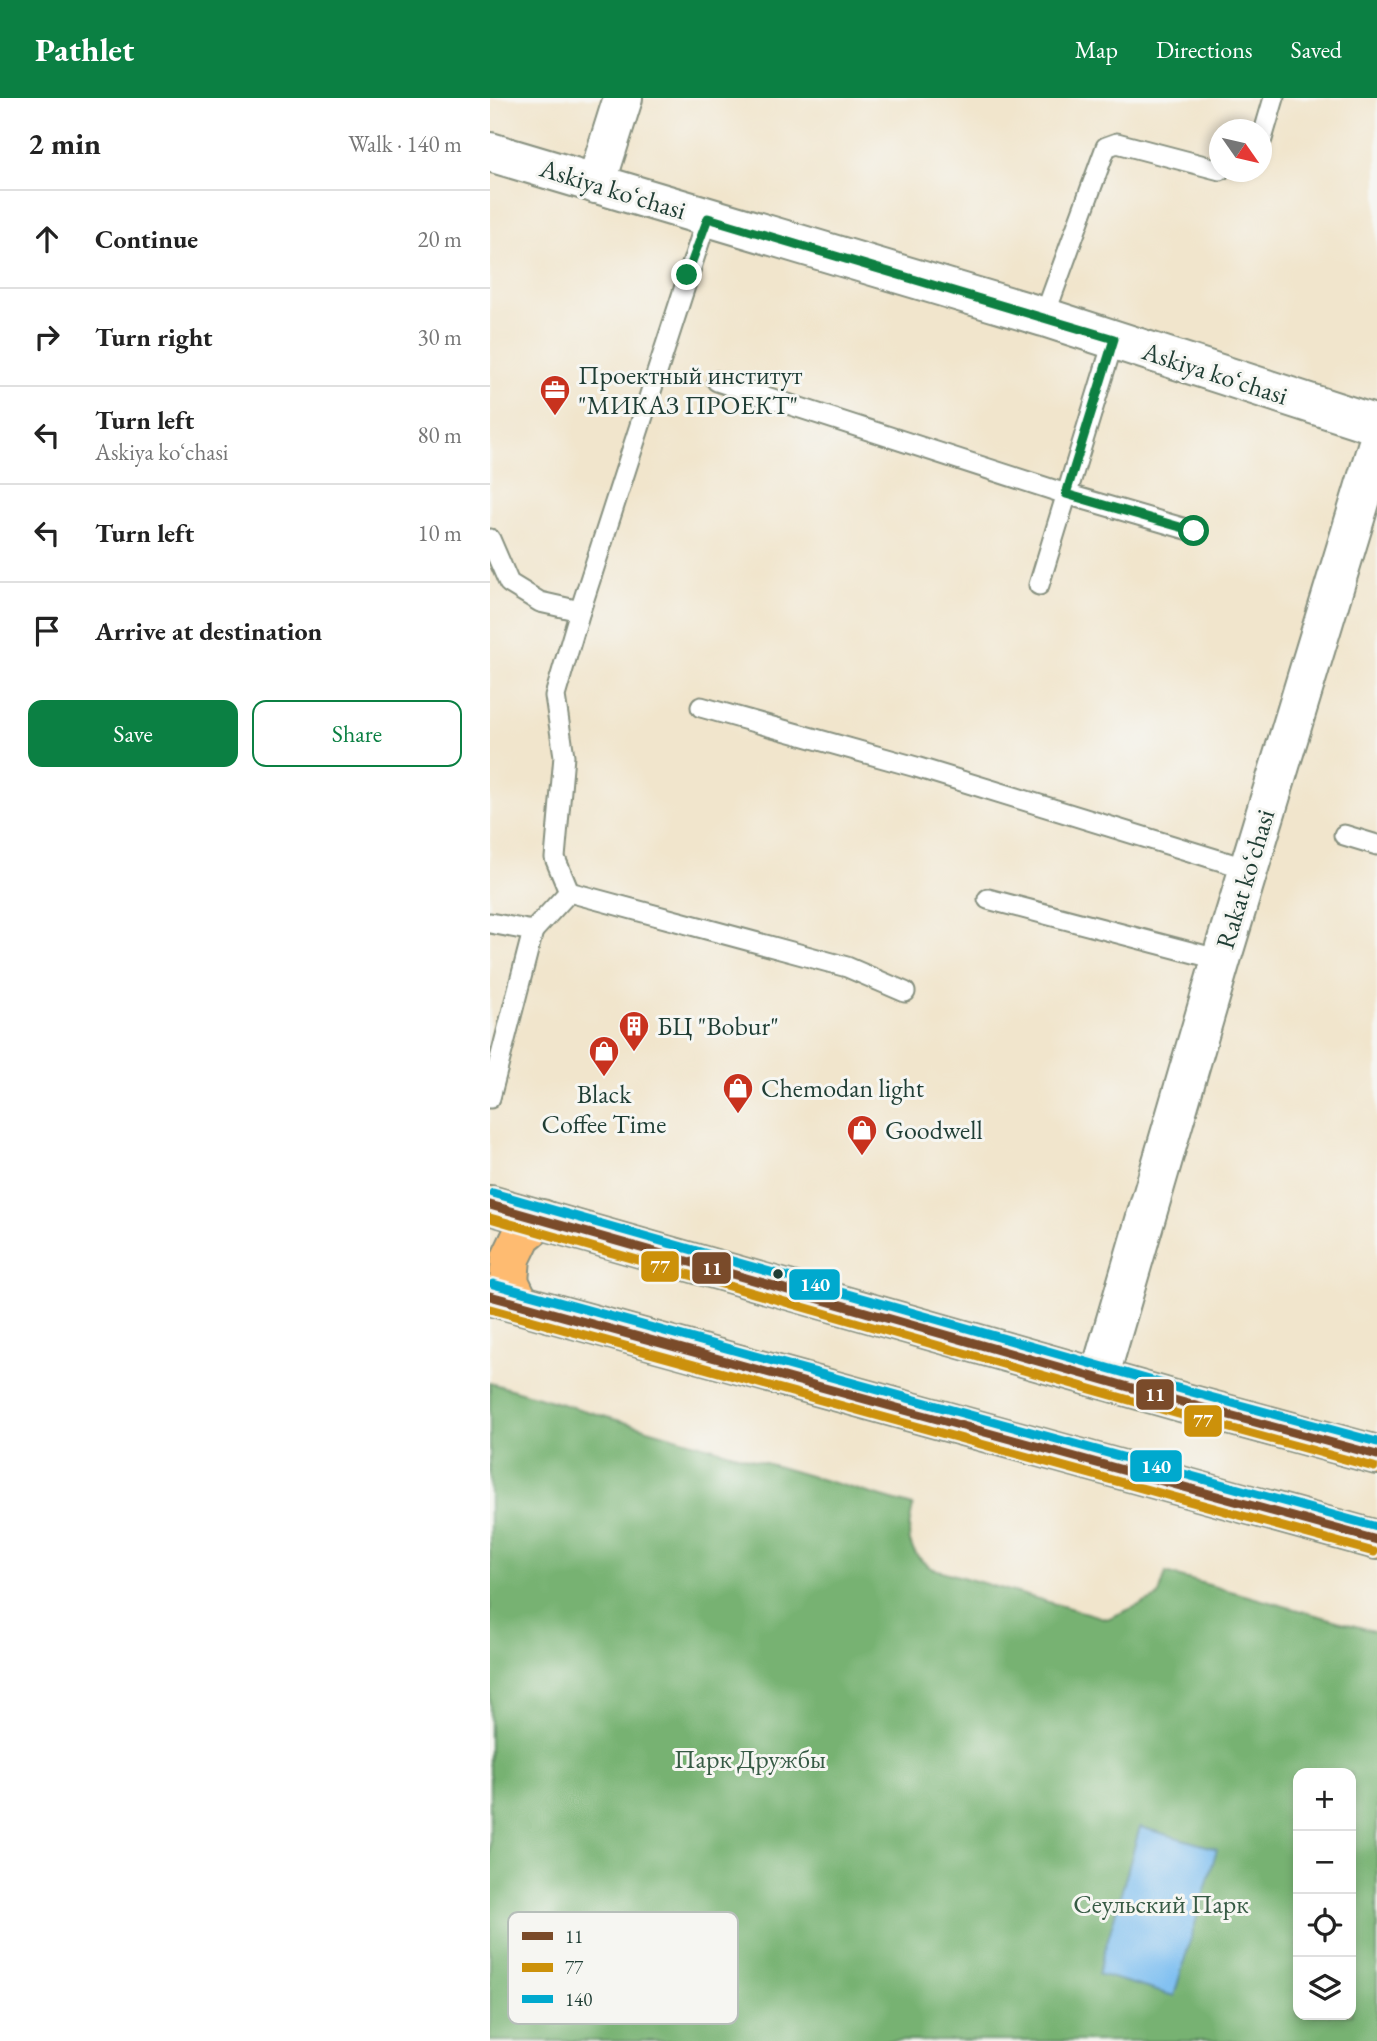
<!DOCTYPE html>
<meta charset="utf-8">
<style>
body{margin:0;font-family:"EB Garamond",serif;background:#f2f2f2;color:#222}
.controls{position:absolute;right:21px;bottom:21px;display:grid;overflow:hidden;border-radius:14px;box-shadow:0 4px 10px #0003}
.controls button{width:63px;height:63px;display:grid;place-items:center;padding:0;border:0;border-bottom:2px solid #e0e0e0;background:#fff;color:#222;font:35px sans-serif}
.compass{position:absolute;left:719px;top:21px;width:63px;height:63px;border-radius:50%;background:#fff;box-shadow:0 4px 10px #0003;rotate:124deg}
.stop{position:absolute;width:21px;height:21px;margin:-16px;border:5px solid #0b8043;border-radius:50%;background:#fff}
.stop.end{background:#0b8043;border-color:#fff;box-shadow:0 2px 7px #0008}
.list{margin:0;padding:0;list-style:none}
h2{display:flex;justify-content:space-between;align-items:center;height:91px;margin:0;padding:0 28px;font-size:30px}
h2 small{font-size:23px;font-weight:400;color:#767676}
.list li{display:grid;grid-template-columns:46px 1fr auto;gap:21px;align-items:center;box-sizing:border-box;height:98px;padding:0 28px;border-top:2px solid #e0e0e0}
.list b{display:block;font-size:26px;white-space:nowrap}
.list p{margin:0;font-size:23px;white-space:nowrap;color:#767676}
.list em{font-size:23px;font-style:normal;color:#767676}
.actions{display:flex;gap:14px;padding:21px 28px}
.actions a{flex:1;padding:16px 0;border:2px solid #0b8043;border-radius:14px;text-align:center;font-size:24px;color:#0b8043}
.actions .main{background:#0b8043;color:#fff}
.icon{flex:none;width:38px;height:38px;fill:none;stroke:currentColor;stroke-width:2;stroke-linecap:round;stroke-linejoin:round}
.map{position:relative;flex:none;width:887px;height:1943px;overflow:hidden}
header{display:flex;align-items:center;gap:42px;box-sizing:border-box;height:98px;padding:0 35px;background:#0b8043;color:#fff}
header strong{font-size:33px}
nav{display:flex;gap:38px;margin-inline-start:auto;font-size:24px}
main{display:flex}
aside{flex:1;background:#fff}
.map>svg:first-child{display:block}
.forest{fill:#77b272;stroke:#4b7853;stroke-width:2;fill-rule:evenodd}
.water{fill:#7bbef1;stroke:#4d7e92;stroke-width:2}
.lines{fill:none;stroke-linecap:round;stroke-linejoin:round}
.lane-casing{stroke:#889180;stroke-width:23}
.street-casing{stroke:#889180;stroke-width:42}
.primary-casing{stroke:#889180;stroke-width:42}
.lane{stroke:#fff;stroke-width:19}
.street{stroke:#fff;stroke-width:38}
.primary{stroke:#febb71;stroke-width:38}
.bus-1-casing{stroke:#f6f6f2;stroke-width:14}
.bus-2-casing{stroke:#f6f6f2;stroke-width:14}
.bus-3-casing{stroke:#f6f6f2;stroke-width:14}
.bus-1{stroke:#7a4b2a;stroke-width:9}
.bus-2{stroke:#cc910a;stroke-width:9}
.bus-3{stroke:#00a9ce;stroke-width:9}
.route{stroke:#0b8043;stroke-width:9}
.bus-dot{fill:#1f3d34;stroke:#f6f6f2;stroke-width:2.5}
.labels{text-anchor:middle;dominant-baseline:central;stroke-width:6;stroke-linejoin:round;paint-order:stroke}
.street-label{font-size:26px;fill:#1f3d34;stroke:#f6f6f2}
.poi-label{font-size:26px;fill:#1f3d34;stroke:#f6f6f2;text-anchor:start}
.park-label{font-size:26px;fill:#365a44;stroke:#f6f6f2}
.key{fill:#f6f6f2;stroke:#b6beb9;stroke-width:2}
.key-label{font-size:19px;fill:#1f3d34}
.line-badge{stroke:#f6f6f2;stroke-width:2.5}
.badge-label{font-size:19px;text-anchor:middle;font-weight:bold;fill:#fff}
</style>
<header>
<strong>Pathlet</strong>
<nav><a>Map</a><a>Directions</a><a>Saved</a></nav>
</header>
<main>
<aside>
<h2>2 min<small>Walk · 140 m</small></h2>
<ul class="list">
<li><svg class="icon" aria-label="ahead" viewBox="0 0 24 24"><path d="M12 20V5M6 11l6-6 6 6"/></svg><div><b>Continue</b></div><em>20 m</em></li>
<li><svg class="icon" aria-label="right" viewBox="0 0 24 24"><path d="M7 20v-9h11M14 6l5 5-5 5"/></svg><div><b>Turn right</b></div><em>30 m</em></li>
<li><svg class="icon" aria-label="left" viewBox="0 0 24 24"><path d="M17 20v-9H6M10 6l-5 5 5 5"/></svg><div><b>Turn left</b><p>Askiya koʻchasi</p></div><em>80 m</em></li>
<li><svg class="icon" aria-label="left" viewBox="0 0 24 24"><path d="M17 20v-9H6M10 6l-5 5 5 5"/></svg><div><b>Turn left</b></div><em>10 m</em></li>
<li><svg class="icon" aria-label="arrive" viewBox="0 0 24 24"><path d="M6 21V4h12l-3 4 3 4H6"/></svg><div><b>Arrive at destination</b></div></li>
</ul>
<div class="actions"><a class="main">Save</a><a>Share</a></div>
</aside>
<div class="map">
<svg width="887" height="1943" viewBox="0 0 887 1943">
<rect width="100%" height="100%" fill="#f6f6f2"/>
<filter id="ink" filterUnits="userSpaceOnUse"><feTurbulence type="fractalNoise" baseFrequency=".0143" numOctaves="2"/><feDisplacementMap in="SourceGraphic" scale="14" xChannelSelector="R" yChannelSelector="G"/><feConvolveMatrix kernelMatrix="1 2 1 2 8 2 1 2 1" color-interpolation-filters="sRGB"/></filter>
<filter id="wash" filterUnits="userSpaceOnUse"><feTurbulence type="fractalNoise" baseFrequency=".00686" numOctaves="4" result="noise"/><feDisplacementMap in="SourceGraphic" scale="28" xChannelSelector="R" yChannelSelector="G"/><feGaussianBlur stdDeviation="1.57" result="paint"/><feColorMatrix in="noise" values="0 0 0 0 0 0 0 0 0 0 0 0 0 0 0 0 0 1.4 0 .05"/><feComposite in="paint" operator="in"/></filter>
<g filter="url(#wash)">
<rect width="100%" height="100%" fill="#f1e5cc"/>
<!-- forest -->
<path class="forest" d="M0 1285 423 1408C416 1437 416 1453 441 1470L617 1521 668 1499 676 1475 887 1534V1943H0ZM808 1675H861V1917H808Z"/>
<!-- water -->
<polygon class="water" points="650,1729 727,1751 684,1898 608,1876"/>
</g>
<g filter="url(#ink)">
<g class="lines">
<!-- lane casing -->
<g class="lane-casing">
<g id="lane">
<polyline points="772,41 784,0"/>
<polyline points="554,219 616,49 627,45 730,72"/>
<polyline points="227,283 576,396 703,433"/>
<polyline points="0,441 19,485 50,504 90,513 217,120"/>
<polyline points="549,487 624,241"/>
<polyline points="211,609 426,669 758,771"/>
<polyline points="854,737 887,747"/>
<polyline points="79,794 65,760 74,658 65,598 90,513"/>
<polyline points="498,801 731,862"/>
<polyline points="0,825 43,833 79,794 357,869 415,894"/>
<polyline points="0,1000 43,833"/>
</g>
</g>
<!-- street casing -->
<g class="street-casing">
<g id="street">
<polyline points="0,54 554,219 887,327"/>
<polyline points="106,86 133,0"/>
<polyline points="609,1280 731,862 887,348"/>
</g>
</g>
<!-- primary casing -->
<g class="primary-casing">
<g id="primary">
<polyline points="0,1107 695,1305 887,1357"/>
<polyline points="0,1198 887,1442"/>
<polyline points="30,1206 19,1183 21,1160 32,1137 52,1121"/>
</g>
</g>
<!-- lane -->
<use href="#lane" class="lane"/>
<!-- street -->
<use href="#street" class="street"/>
<!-- primary -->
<use href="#primary" class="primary"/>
<!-- bus-1 casing -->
<g class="bus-1-casing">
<g id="bus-1">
<polyline points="0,1107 695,1305 887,1357"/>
<polyline points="0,1198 887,1442"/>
</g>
</g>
<!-- bus-2 casing -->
<g class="bus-2-casing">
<g id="bus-2">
<polyline points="0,1120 692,1317 884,1369"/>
<polyline points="0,1211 884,1454"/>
</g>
</g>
<!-- bus-3 casing -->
<g class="bus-3-casing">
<g id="bus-3">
<polyline points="3,1095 698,1293 887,1344"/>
<polyline points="3,1186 887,1429"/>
</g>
</g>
<!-- bus-1 -->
<use href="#bus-1" class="bus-1"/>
<!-- bus-2 -->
<use href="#bus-2" class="bus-2"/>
<!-- bus-3 -->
<use href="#bus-3" class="bus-3"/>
</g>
</g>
<g class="lines" filter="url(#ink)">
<!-- route -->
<polyline class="route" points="197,177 218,120 624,241 576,396 704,433"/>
</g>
<!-- icons -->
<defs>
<g id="office-pin" transform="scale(1.575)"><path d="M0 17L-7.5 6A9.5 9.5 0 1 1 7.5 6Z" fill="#c8321e" stroke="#f6f6f2"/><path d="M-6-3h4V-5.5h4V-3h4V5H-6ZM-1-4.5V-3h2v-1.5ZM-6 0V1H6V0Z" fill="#fff"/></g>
<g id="building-pin" transform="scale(1.575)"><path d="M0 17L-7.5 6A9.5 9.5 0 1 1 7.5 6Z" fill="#c8321e" stroke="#f6f6f2"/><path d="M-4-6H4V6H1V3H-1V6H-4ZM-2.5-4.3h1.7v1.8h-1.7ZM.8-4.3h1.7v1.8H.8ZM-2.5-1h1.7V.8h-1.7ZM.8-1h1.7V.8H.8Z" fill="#fff"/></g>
<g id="shop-pin" transform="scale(1.575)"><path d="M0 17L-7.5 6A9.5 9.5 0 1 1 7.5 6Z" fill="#c8321e" stroke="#f6f6f2"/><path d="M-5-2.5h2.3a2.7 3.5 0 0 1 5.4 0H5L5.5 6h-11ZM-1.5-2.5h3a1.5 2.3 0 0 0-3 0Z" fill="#fff"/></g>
</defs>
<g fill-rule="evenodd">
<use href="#office-pin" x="65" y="292"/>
<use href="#building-pin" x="144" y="928"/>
<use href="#shop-pin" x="114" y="953"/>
<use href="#shop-pin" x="248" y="990"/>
<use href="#shop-pin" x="372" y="1032"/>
</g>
<!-- markers -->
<circle class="bus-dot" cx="288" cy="1176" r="6"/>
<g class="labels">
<!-- street labels -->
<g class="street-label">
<text transform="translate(123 91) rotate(17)">Askiya koʻchasi</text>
<text transform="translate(725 275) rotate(18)">Askiya koʻchasi</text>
<text transform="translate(755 781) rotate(-73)">Rakat koʻchasi</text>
</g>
<!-- poi labels -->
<g class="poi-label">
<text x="88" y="277">Проектный институт<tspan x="88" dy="30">"МИКАЗ ПРОЕКТ"</tspan></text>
<text x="167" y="928">БЦ "Bobur"</text>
<text x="271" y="990">Chemodan light</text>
<text x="114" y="996" text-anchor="middle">Black<tspan x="114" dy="30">Coffee Time</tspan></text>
<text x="395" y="1032">Goodwell</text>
</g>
<!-- park labels -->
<g class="park-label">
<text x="260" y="1661">Парк Дружбы</text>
<text x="671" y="1806">Сеульский Парк</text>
</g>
</g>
<!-- legend -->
<rect x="18" y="1814" width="230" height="112" rx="10" class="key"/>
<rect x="32" y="1834" width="31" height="8" fill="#7a4b2a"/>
<rect x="32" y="1865" width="31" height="9" fill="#cc910a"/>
<rect x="32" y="1897" width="31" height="8" fill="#00a9ce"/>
<g class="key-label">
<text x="75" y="1845">11</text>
<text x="75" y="1876">77</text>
<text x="75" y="1908">140</text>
</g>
<g class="line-badge">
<rect x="150" y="1152" width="40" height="33" rx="7" fill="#cc910a"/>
<rect x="201" y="1153" width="41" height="34" rx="7" fill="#7a4b2a"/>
<rect x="298" y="1170" width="53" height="33" rx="7" fill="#00a9ce"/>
<rect x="645" y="1280" width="40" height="33" rx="7" fill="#7a4b2a"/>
<rect x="693" y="1306" width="40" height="34" rx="7" fill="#cc910a"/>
<rect x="639" y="1351" width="54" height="34" rx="7" fill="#00a9ce"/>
</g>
<g class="badge-label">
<text x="170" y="1175">77</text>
<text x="222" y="1177">11</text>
<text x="325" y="1193">140</text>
<text x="665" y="1303">11</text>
<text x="713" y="1329">77</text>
<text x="666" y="1375">140</text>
</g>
</svg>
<div class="controls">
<button>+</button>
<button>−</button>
<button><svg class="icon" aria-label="locate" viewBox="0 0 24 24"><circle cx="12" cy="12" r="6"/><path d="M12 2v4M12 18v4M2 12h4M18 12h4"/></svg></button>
<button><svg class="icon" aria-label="layers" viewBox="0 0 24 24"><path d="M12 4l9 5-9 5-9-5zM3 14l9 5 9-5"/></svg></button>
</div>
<svg class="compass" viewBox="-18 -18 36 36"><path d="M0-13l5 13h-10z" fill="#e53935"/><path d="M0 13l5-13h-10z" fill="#767676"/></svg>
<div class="stop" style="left:704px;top:433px"></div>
<div class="stop end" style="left:197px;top:177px"></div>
</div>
</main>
